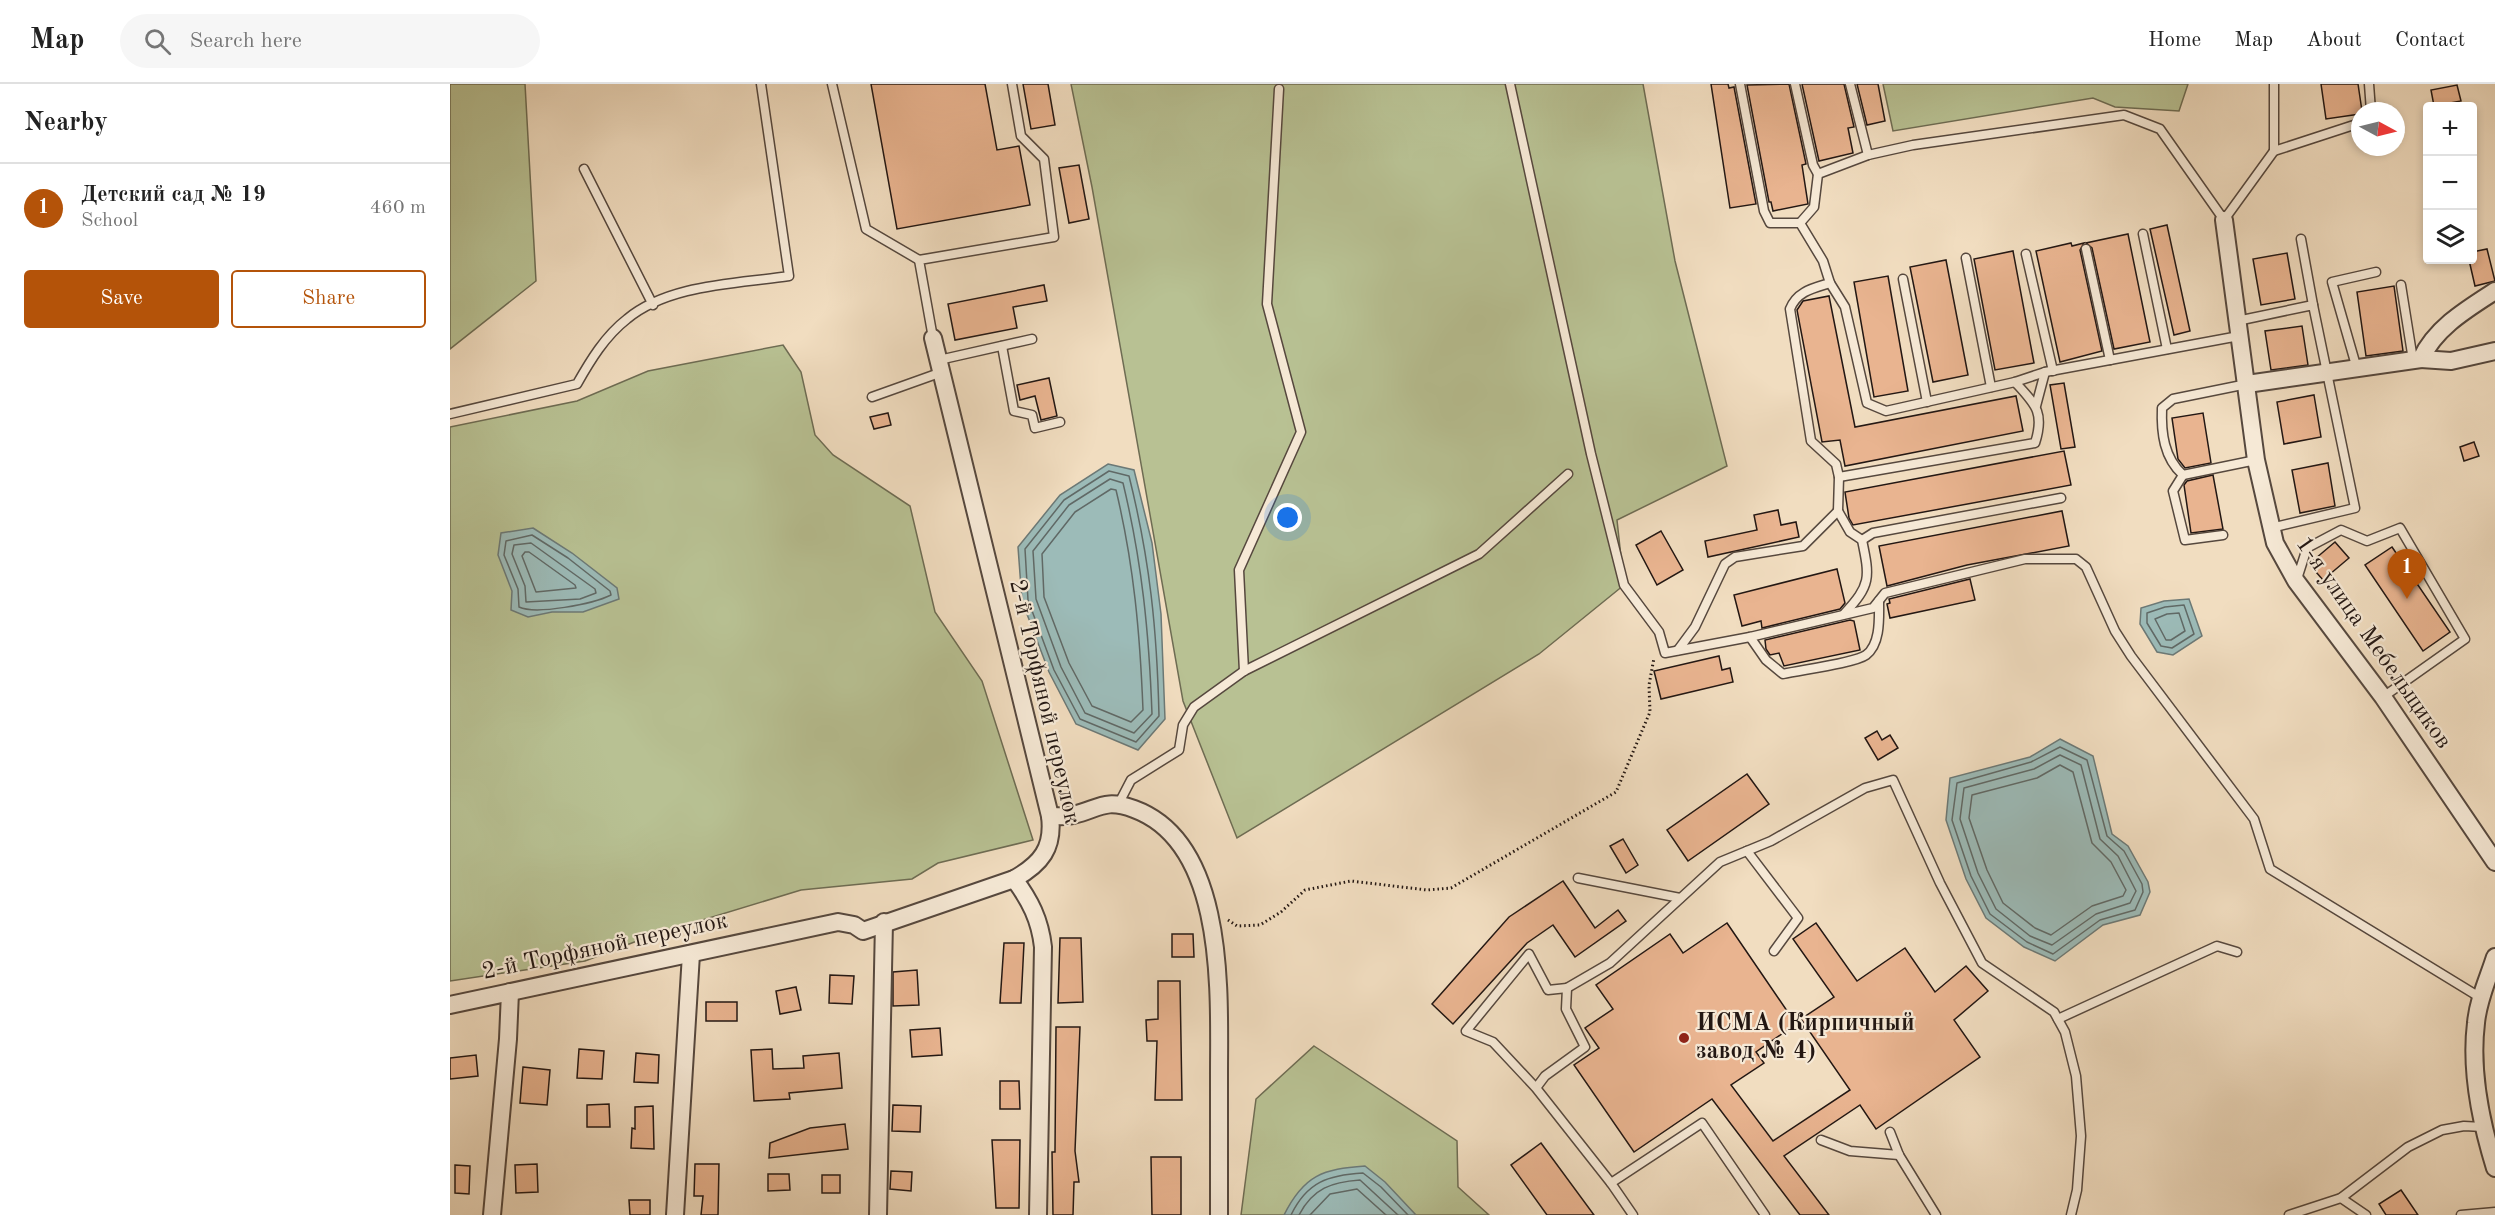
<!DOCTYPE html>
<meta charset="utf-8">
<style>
body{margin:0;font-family:"Old Standard TT",serif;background:#f6f6f6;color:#222}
.controls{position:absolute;right:18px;top:18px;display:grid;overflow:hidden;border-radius:6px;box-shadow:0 3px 9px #0003}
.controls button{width:54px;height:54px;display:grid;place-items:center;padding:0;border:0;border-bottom:2px solid #e0e0e0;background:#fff;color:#222;font:30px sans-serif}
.compass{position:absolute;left:1901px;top:18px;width:54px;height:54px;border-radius:50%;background:#fff;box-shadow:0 3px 9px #0003;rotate:97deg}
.you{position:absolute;left:838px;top:434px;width:21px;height:21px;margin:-15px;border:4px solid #fff;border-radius:50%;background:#1a73e8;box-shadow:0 0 0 9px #1a73e833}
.badge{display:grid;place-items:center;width:39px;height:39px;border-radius:50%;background:#b45309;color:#fff;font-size:20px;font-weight:700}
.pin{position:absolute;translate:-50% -50px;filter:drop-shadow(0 2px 3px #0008)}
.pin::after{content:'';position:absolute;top:32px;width:21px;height:18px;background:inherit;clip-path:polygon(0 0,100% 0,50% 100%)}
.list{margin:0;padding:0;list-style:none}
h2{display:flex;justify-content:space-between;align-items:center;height:78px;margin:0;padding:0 24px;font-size:26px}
h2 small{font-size:20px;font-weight:400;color:#767676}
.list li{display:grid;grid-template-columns:39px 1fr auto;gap:18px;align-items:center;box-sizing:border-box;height:90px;padding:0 24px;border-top:2px solid #e0e0e0}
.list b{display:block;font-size:22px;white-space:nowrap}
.list p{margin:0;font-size:20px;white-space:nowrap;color:#767676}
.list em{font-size:20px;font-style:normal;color:#767676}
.actions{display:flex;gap:12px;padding:18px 24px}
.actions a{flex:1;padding:14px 0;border:2px solid #b45309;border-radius:6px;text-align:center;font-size:21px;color:#b45309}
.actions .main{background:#b45309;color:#fff}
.icon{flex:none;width:33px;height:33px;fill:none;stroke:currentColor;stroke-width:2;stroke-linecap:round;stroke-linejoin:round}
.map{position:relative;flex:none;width:2045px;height:1131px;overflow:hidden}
header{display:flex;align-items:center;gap:36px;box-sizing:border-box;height:84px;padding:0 30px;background:#fff;border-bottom:2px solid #e0e0e0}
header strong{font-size:28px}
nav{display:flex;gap:33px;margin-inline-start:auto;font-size:21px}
.search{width:420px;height:54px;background:#f6f6f6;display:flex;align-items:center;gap:15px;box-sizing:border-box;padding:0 21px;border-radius:33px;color:#767676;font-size:22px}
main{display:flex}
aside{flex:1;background:#fff}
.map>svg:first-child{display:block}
.green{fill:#b8c193;stroke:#6e6c53;stroke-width:1.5}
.water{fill:#9cbbb8;stroke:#6c7976;stroke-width:1.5}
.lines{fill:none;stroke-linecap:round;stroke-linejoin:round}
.shore{stroke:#606966;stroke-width:1.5}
.building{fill:#e9b490;stroke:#231713;stroke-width:1.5}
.lane-casing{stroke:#56483e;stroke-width:11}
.street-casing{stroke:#56483e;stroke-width:20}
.path{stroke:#231713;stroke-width:3;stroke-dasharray:1.5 3;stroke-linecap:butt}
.lane{stroke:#f6e9d6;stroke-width:8}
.street{stroke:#f6e9d6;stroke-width:16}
.poi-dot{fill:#8f2418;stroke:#f6e9d6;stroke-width:2}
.labels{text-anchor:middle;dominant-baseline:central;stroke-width:4.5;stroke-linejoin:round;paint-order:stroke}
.street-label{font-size:24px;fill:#231713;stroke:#f6e9d6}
.poi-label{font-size:24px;font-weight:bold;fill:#231713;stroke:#f6e9d6;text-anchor:start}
</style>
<header>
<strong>Map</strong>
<div class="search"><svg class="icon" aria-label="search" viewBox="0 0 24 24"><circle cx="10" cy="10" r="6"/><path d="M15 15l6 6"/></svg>Search here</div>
<nav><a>Home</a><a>Map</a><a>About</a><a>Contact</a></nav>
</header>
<main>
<aside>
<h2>Nearby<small></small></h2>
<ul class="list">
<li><span class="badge">1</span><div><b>Детский сад № 19</b><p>School</p></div><em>460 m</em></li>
</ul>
<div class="actions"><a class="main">Save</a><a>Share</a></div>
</aside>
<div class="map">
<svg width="2045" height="1131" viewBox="0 0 2045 1131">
<rect width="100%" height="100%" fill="#f1ddc0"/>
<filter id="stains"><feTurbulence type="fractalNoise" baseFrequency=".00333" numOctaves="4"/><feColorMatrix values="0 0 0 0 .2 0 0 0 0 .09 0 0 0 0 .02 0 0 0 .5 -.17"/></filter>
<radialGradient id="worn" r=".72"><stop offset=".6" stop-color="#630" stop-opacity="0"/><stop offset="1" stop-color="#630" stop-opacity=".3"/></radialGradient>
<!-- green -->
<g class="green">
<polygon points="0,0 75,0 86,197 0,265"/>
<polygon points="621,0 1193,0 1225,177 1277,382 1167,436 1174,501 1089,570 787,754 733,617 642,103"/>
<polygon points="1433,0 1738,0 1729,27 1665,23 1643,14 1443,47"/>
<polygon points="333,261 351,288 365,351 383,371 460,422 485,528 532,597 583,756 488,779 462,795 351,806 200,852 135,877 0,897 0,343 127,317 198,287"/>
<polygon points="864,962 1007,1057 1008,1103 1039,1131 791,1131 806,1015"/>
</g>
<!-- water -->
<g class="water">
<polygon points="658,380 684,386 702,459 711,530 715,635 688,666 626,640 599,588 572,517 568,463 610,411"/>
<polygon points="83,444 122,469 167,504 169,515 133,528 102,528 78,533 61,526 62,507 48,471 51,449"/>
<polygon points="1739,515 1752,552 1723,571 1707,568 1690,540 1691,524 1714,517"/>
<polygon points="1610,655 1643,672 1662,750 1678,762 1698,798 1700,808 1690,831 1653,841 1605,877 1574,863 1536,834 1516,795 1496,736 1500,694 1580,673"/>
<path d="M915 1082 935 1098 966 1131H834C854 1091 873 1085 915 1082Z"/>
</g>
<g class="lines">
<!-- shore -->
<g class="shore">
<path d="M659 387 679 392C700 476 707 546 709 632L686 658 630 635 604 586 578 516 575 465 614 416Z"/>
<path d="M660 395 673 399C692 478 699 548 702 630L684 649 635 629 611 583 586 515 583 467 619 421Z"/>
<path d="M661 405 666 406C684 481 690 550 693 626L681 638 642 622 619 579 594 513 592 470 625 428Z"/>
<path d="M82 451 118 474 160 507 161 511C143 520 86 531 69 523L68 505 54 471 56 457Z"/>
<polygon points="81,459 145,505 146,509 130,515 76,518 75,502 62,470 64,461"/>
<polygon points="75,468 79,468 125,501 126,504 86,508 72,472"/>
<polygon points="1734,521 1744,550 1722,564 1711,562 1697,539 1697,529 1715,523"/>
<polygon points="1729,529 1735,547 1721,556 1716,556 1705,535 1717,530"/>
<polygon points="1610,663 1637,676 1657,752 1674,767 1692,800 1693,808 1685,826 1650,836 1603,870 1577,858 1540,830 1521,792 1502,736 1507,699 1581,678"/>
<polygon points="1610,671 1631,681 1650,755 1668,772 1686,807 1680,819 1646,830 1602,861 1580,852 1546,825 1528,789 1510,735 1514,704 1584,685"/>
<polygon points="1610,681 1623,688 1642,759 1661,778 1676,806 1673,812 1642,822 1601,851 1585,844 1553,819 1537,786 1519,734 1522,711 1587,694"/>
<path d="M841 1131C857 1098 878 1091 913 1089L931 1103 958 1131"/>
<path d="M849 1131C863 1104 882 1098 910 1096L948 1131"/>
<polyline points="860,1131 880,1110 907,1105 936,1131"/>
</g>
</g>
<!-- building -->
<g class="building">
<polygon points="421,0 535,0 547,66 569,62 580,121 447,145"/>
<polygon points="573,0 598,0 605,41 581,45"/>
<polygon points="1261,0 1278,0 1279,4 1284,3 1306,120 1280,124"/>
<polygon points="1339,0 1356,80 1352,81 1358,120 1323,127 1321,118 1319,118 1297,1"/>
<polygon points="1352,0 1394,0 1404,43 1398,44 1403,69 1369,77"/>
<polygon points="1407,0 1428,0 1435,37 1417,41"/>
<polygon points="1871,0 1908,0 1912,27 1910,30 1876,35"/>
<polygon points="2007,1 2011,17 1984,22 1981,6"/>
<polygon points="629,81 639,135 619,139 609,84"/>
<polygon points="1717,141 1740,247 1724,251 1700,145"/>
<polygon points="1678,150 1700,258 1664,265 1642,164 1636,159"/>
<polygon points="1621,159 1622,162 1634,159 1630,166 1652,267 1610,278 1586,167"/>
<polygon points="2037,165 2045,197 2025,202 2019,176 2022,176 2022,168"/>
<polygon points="1563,167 1584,279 1545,286 1524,175"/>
<polygon points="1837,169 1845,215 1811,221 1803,175"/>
<polygon points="1496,176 1518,291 1483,298 1460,183"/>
<polygon points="1438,192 1458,307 1424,313 1404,198"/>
<polygon points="594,201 597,217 563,223 567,244 505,256 498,220"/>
<polygon points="1944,202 1953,267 1916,272 1907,208"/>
<polygon points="1379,212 1405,343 1566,312 1573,347 1395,382 1390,356 1372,358 1347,226 1353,217"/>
<polygon points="1852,242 1858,281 1821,286 1815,247"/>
<polygon points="599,294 607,332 591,336 585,312 570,316 567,301"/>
<polygon points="1614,299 1625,363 1611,365 1600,301"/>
<polygon points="1864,311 1871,353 1834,360 1827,318"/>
<polygon points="438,329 441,341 424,345 420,333"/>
<polygon points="1753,329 1761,379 1735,384 1728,375 1722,334"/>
<polygon points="2024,358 2029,372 2014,377 2010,363"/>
<polygon points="1614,367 1621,401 1403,441 1399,434 1395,408"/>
<polygon points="1878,379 1885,422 1850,429 1842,386"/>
<polygon points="1763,391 1773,445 1741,449 1734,401 1737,397"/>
<polygon points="1328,426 1331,441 1346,438 1349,453 1258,473 1255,457 1307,446 1304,431"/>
<polygon points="1612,427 1619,462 1517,481 1437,502 1429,462"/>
<polygon points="1211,447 1233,486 1207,501 1186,461"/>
<polygon points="1885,458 1899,474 1873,496 1859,480"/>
<polygon points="1942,463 2000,548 1973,567 1915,481"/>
<polygon points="1387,485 1395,519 1390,525 1312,544 1311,537 1292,542 1284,511"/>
<polygon points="1520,495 1525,516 1440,534 1437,520 1440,519 1439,515"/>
<polygon points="1400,536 1404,537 1410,566 1334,582 1329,569 1320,571 1316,565 1315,556"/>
<polygon points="1269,572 1272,586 1280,584 1283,598 1211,615 1204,587"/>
<polygon points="1427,647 1432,656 1440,651 1448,664 1428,676 1415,654"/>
<polygon points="1297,690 1319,720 1238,777 1217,746"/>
<polygon points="1173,755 1188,781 1176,789 1160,762"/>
<polygon points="1113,797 1145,844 1168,826 1176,837 1125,873 1103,841 1077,859 1003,940 982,920 1059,833"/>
<polygon points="1277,839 1346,940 1306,968 1314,979 1281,1001 1323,1057 1400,1006 1351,935 1384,913 1343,855 1366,839 1407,897 1455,864 1485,908 1516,882 1538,907 1504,936 1530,973 1426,1045 1410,1021 1334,1072 1379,1131 1350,1131 1262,1015 1184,1068 1124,981 1149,964 1135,944 1163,925 1146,901 1220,850 1233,869"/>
<polygon points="722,850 743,850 744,873 722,873"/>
<polygon points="610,854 631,854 633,918 608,919"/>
<polygon points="554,859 574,859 571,919 550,919"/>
<polygon points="467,886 469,921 443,922 443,888"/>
<polygon points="380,891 404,892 402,920 379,919"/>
<polygon points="708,897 730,897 732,1016 705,1016 707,957 697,957 696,936 708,935"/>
<polygon points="346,903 351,926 330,930 326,907"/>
<rect x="256" y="918" width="31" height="19"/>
<polygon points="606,943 630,943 625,1067 629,1098 624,1098 623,1131 603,1131 602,1068 605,1068"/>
<polygon points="490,944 492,971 462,973 460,946"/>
<polygon points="129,965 154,967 152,995 127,994"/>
<polygon points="322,965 323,985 354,984 353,972 389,969 392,1004 339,1009 340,1015 304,1017 301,966"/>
<polygon points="186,969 209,971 208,999 184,998"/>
<polygon points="26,971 28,992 0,995 0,974"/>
<polygon points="73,983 100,986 97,1021 70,1019"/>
<polygon points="550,997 569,997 570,1025 550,1025"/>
<polygon points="159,1020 160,1043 137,1043 137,1021"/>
<polygon points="443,1021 471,1022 470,1048 442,1047"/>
<polygon points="203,1022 204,1065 181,1064 182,1044 185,1045 185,1023"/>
<polygon points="395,1040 398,1065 319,1074 320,1059 360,1044"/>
<polygon points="542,1056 570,1056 569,1124 546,1124"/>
<polygon points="1091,1059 1144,1131 1097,1131 1061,1081"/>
<polygon points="701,1073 731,1073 731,1131 702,1131"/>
<polygon points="87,1080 88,1108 66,1109 65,1081"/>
<polygon points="245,1080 269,1080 268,1131 251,1131 253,1112 244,1112"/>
<polygon points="5,1081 20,1082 19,1110 5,1109"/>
<polygon points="441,1087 462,1088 461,1107 440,1105"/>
<polygon points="318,1090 339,1090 340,1106 318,1107"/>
<rect x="372" y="1091" width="18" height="18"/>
<polygon points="1951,1106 1968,1131 1936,1131 1929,1120"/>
<polygon points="179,1116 200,1116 200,1131 180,1131"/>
</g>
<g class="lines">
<!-- lane casing -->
<g class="lane-casing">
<g id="lane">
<polyline points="382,0 416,145 469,176"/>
<polyline points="1060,0 1141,370 1174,501 1209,548 1215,569 1300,553 1423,524 1435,509 1575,475 1626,475 1636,483 1665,547 1681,572 1804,735 1820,785 2031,914"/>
<polyline points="1290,0 1314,127 1320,139 1350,139 1373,177 1380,199"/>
<polyline points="1345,0 1363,81 1368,90"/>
<polyline points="1400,0 1418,71"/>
<polyline points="1824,0 1824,67"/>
<polyline points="1919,0 1921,27"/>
<polyline points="134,85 203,221"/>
<polyline points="1350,139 1364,123 1368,90 1418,71 1463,61 1674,31 1710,45 1774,136 1824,67 1910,39"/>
<polyline points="1693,150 1717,265"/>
<polyline points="1851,155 1863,221"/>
<polyline points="1636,165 1660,276"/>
<polyline points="1576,170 1603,287"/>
<polyline points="1516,174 1541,303"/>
<polyline points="1453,195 1477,318"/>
<polyline points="1951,201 1963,276"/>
<polyline points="1787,237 1863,221 1905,424 1821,444"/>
<polyline points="483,254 469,176 604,153 594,75 571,52 562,0"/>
<polyline points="552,262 564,327 582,331 585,344 610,338"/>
<polyline points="489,276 582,255"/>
<polyline points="1907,285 1882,198 1926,188"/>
<path d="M1797 300 1723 315 1712 324C1711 349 1714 374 1733 391L1806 376"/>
<polyline points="422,313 492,288"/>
<polyline points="1586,322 1595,288"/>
<path d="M0 330 127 300C140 277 155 252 177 235 219 200 287 200 339 192L311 0"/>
<polyline points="1733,391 1723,407 1735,456 1773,451"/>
<path d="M1389 393 1585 359C1595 328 1585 320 1565 298"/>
<path d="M1388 427 1389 393 1386 380 1361 357 1340 225C1347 207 1364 204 1380 199L1395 223 1417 319 1436 327 1565 298 1595 288 1789 252"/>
<polyline points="1412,456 1423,449 1611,414"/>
<polyline points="1847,495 1857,464 1891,446 1917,457 1950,444 2015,555 1933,613"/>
<path d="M1300 553 1316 576 1333 590C1350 586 1405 579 1416 571 1431 560 1429 533 1429 517"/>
<path d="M1228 566 1245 543 1275 480 1285 473 1353 462 1388 427 1400 448 1412 456C1420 494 1421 501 1394 530"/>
<polyline points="794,587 789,486 851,348 817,220 829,5"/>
<polyline points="668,721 681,696 729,666 733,641 744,623 794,587 1029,470 1118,390"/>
<polyline points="1297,767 1348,834 1324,867"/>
<polyline points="1128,794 1230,814"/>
<polyline points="1117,904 1160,879 1270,778 1321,757 1415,704 1443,696 1490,799 1532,879 1604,928 1615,948 1626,992 1631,1052 1627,1106 1621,1131"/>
<polyline points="1608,935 1767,862 1787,868"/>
<polyline points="1086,1004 1043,958 1016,947 1079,870 1098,906 1117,904 1116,925 1135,963 1095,992 1086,1004 1161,1099"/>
<polyline points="1440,1048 1449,1071 1486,1131"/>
<polyline points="1371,1056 1400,1067 1449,1071"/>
<polyline points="1891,1114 1916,1131"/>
<polyline points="1183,1131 1161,1099 1252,1039 1315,1131"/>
<polyline points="1839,1131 1891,1114 1958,1063 1992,1046 2014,1042 2033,1043"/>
<polyline points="2011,1131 2045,1128"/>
</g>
</g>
<!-- street casing -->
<g class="street-casing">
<g id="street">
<polyline points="1774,136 1806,376 1825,459 1846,497 1933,613 2045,778"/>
<polyline points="1971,275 2001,277 2045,267"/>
<path d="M1797 300 1971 275C1985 244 2017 225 2045 207"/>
<path d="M600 732C608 732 616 733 623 731 649 725 654 714 684 725 777 759 769 911 769 990 769 1037 769 1084 769 1131"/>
<path d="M564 795C580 816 590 836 593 863L588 1131"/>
<path d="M2045 873C2038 895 2028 916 2026 939 2020 987 2031 1039 2045 1084"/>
<path d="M0 921 388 838 404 841 413 847 564 795C591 780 604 764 600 732L483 254"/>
<polyline points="42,1131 58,955 60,908"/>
<polyline points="225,1131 241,870"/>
<polyline points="428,1131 434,838"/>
</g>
</g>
<!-- path -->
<polyline class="path" points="778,836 787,842 810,841 831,828 855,806 901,797 977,806 1001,804 1166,708 1200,628 1199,601 1204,574"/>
<!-- lane -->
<use href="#lane" class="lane"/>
<!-- street -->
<use href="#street" class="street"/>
</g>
<!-- markers -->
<circle class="poi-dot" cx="1234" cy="954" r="6"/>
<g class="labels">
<!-- street labels -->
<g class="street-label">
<text transform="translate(1923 559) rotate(55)">1-я улица Мебельщиков</text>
<text transform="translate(594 618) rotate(77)">2-й Торфяной переулок</text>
<text transform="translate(155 863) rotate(-12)">2-й Торфяной переулок</text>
</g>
<!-- poi labels -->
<g class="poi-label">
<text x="1246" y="940">ИСМА (Кирпичный<tspan x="1246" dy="28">завод № 4)</tspan></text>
</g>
</g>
<rect width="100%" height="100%" filter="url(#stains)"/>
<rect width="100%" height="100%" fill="url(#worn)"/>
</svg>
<div class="controls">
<button>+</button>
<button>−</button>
<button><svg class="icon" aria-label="layers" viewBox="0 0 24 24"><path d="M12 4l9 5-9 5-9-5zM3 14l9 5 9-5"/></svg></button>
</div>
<svg class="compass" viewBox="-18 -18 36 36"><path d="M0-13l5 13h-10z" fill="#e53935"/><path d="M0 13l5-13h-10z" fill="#767676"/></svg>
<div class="you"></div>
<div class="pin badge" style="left:1957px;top:515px">1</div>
</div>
</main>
